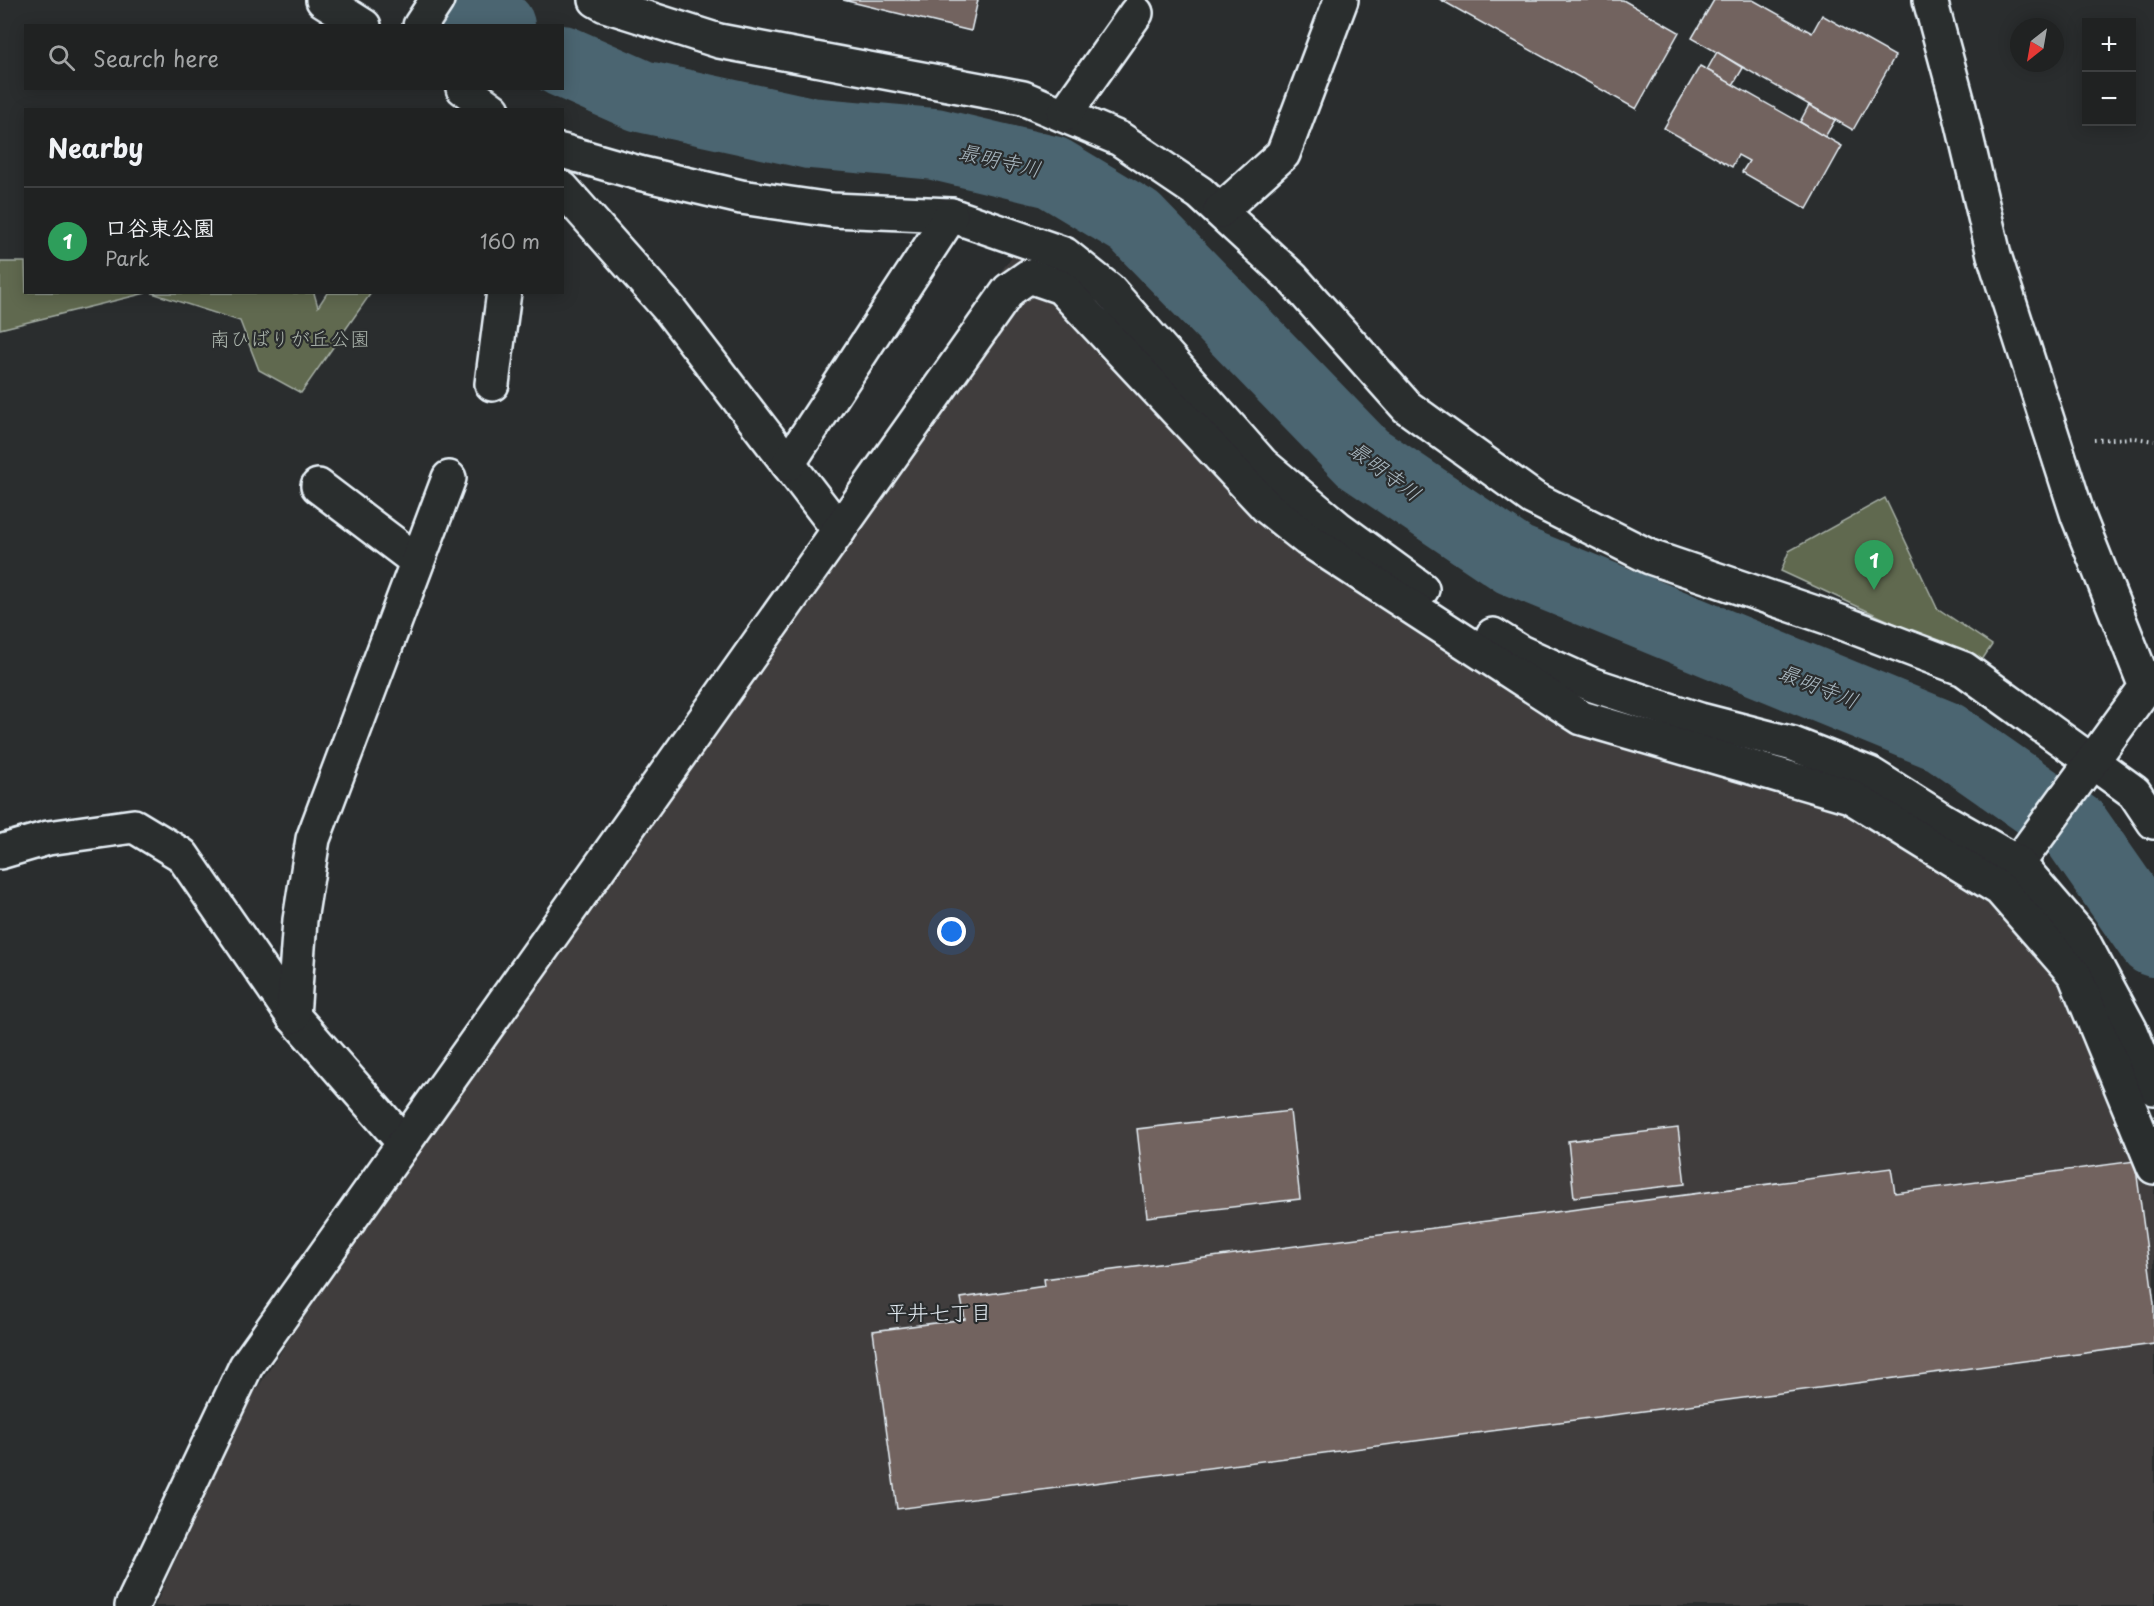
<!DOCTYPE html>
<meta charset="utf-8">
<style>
body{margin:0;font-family:"Playpen Sans","Klee One",sans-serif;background:#282a2a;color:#f1f3f6}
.controls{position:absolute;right:18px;top:18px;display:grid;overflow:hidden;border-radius:0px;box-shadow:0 3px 15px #0003}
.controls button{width:54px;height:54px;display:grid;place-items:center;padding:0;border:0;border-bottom:2px solid #3d3f40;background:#202222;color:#f1f3f6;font:30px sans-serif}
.compass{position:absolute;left:2010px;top:18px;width:54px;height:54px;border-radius:50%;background:#202222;box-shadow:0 3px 15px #0003;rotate:211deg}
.you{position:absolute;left:952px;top:932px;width:21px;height:21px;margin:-15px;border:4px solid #fff;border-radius:50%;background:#1a73e8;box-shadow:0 0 0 9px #1a73e833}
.badge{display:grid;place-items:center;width:39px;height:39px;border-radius:50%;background:#1a73e8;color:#fff;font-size:20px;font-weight:700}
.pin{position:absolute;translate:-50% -50px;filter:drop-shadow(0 2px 3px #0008)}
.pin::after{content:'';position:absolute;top:32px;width:21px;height:18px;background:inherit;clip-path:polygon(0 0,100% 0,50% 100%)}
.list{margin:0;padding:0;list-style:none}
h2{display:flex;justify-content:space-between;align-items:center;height:78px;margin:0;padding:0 24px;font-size:26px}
h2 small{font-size:20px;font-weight:400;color:#a2a4a5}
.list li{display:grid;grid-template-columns:39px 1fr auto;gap:18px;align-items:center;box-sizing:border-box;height:108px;padding:0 24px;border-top:2px solid #3d3f40}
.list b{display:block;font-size:22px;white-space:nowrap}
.list p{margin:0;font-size:20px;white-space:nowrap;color:#a2a4a5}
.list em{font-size:20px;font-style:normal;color:#a2a4a5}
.icon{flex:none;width:33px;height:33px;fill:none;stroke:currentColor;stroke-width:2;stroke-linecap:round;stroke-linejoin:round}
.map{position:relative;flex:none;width:2154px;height:1606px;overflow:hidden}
.search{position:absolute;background:#202222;box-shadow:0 3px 15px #0003;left:24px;top:24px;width:540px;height:66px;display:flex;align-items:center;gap:15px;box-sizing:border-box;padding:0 21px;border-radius:0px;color:#a2a4a5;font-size:22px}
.panel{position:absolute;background:#202222;box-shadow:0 3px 15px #0003;left:24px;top:108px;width:540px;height:186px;border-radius:0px}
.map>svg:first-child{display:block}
.built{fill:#403e3d}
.green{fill:#61694f;stroke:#a4ada4;stroke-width:1.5}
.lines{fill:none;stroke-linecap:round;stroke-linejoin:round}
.river{stroke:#4c6571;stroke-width:72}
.building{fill:#72645f;stroke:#e8f1f8;stroke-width:1.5}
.minor-casing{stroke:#e8f1f8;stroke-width:38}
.path{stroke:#e8f1f8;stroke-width:4;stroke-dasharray:1.5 4.5;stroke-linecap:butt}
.minor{stroke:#2a2d2e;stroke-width:33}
.labels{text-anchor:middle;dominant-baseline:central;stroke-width:4.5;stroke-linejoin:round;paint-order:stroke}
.park-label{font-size:20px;fill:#abb4ac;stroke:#2a2d2e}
.water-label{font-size:21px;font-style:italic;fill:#aab9c2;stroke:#2a2d2e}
.neighbourhood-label{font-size:21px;fill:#e8f1f8;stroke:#2a2d2e}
</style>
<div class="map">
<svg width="2154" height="1606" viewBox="0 0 2154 1606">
<rect width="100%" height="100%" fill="#2a2d2e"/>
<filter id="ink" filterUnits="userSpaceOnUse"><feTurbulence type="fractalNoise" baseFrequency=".0167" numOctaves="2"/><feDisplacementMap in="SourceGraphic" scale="12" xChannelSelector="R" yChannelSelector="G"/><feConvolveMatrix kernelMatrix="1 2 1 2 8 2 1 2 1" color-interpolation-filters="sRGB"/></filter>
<g filter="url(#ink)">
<!-- built -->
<polygon class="built" points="1016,251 1075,274 1372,566 1585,702 1722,744 2005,880 2154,1135 2154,1606 155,1606 241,1413 297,1327 863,523 842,491"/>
<!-- green -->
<g class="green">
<polygon points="0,262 25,262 26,292 146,293 0,329"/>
<polygon points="152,293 314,293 318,307 327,293 371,293 301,393 259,370 240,321"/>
<polygon points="1885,498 1937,608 1992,645 1980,663 1781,571 1789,551"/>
</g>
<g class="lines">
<!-- river -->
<g class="river">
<polyline points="456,0 499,26"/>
<polyline points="562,61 641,96 810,133 935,144 1052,172 1135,222 1363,458 1514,560 1945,737 2075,828 2154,941"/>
</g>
</g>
<!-- building -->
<g class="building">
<polygon points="843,0 978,0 971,31"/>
<polygon points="1441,0 1623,0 1679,32 1636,109"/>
<polygon points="1714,0 1753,0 1812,33 1822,15 1895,56 1853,130 1692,38"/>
<polygon points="1717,52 1743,68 1733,85 1707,70"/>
<polygon points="1700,66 1842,146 1807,209 1742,172 1749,161 1738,155 1732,167 1664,128"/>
<polygon points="1809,105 1835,120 1825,137 1800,122"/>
<polygon points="1290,1111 1300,1199 1147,1217 1137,1129"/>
<polygon points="1678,1128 1685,1184 1574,1197 1568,1141"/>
<polygon points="2135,1161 2154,1303 2154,1344 897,1509 873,1331 965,1319 961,1298 1045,1286 1044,1279 1891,1168 1895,1193"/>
</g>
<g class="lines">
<!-- minor casing -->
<g class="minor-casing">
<g id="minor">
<polyline points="323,0 364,26"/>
<polyline points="596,0 605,5 719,41 1023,98 1120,139 1200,193 1292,278 1407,407 1533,498 1650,557 1827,617 1964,669 2134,792 2154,822"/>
<polyline points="1930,0 1958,103 1994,255 2078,516 2146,687 2018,863"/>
<polyline points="420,26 437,0"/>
<polyline points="463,88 493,110"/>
<polyline points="1064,115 1136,13"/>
<polyline points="562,151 639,173 741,197 832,210 951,215 1064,254 1109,290 1262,464 1337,527 1422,589"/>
<polyline points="562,188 670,310 839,530"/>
<polyline points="1220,211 1283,154 1341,0"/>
<polyline points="492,384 504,292"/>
<polyline points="788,464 951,215"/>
<polyline points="318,486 417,561"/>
<polyline points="1493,635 1520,652 1593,685 1700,720 1793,744 1870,774 1943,820 2018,863 2079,934 2131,1031 2154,1088"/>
<polyline points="0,852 48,838 134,826 182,855 293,1016 404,1143"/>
<polyline points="293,1016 300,920 313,839 449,478"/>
<polyline points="132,1606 246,1366 1009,290 1029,276 1061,287 1267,507 1307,539 1582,718 1850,796 2000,889 2075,975 2154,1167"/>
</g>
</g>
<!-- path -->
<polyline class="path" points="2094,440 2135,438 2154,441"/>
<!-- minor -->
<use href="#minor" class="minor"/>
</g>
</g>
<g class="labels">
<!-- park labels -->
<g class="park-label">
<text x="290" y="338">南ひばりが丘公園</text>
</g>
<!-- water labels -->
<g class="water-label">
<text transform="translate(1000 159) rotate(13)">最明寺川</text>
<text transform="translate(1386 470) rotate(37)">最明寺川</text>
<text transform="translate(1819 685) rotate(22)">最明寺川</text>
</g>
<!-- neighbourhood labels -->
<g class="neighbourhood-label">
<text x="939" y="1311">平井七丁目</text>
</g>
</g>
</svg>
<div class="controls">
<button>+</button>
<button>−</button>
</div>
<svg class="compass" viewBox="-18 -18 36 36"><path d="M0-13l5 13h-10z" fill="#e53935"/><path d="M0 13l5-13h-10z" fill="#a2a4a5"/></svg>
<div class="you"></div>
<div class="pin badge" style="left:1874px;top:590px;background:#2e9e5b">1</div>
<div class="search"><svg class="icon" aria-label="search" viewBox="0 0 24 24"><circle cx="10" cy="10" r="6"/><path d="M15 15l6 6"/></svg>Search here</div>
<section class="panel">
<h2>Nearby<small></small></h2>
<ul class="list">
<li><span class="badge" style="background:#2e9e5b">1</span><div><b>口谷東公園</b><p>Park</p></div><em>160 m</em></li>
</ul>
</section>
</div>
